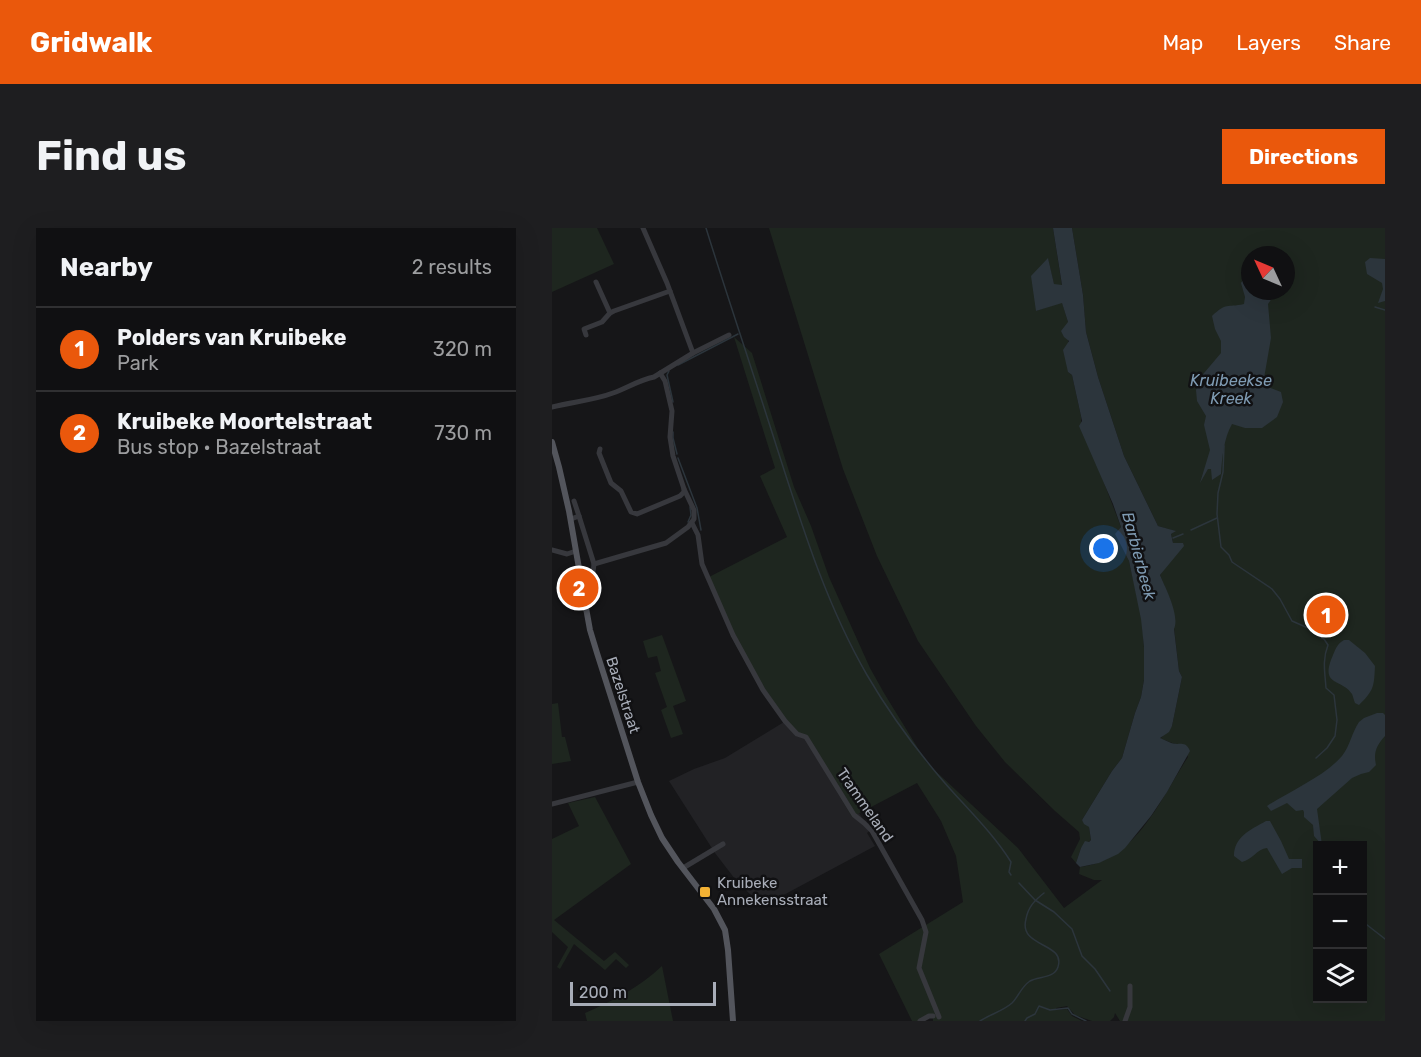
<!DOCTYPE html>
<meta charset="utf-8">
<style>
body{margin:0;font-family:Rubik,sans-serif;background:#1e1e20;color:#f1f3f6}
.controls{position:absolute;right:18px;bottom:18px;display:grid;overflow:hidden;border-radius:0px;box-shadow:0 6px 24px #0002}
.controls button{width:54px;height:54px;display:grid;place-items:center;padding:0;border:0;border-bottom:2px solid #303032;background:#101012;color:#f1f3f6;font:30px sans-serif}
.compass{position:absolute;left:689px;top:18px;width:54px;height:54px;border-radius:50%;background:#101012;box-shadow:0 6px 24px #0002;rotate:314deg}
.scale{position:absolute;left:18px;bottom:15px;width:146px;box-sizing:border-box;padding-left:6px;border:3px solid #a8adb8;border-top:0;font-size:16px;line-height:21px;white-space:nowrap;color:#a8adb8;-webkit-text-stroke:4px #111113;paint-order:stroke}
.you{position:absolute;left:552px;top:321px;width:21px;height:21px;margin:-15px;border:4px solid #fff;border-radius:50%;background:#1a73e8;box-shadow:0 0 0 9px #1a73e833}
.badge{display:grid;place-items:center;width:39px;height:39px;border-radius:50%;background:#ea580c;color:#fff;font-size:20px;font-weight:700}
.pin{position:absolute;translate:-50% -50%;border:3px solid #fff;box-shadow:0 2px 6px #0006}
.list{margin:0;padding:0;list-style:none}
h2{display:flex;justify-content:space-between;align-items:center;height:78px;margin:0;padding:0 24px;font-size:26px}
h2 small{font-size:20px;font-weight:400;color:#9c9d9f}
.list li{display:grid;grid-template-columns:39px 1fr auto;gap:18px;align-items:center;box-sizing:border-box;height:84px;padding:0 24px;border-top:2px solid #303032}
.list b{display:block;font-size:22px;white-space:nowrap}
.list p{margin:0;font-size:20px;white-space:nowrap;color:#9c9d9f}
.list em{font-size:20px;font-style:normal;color:#9c9d9f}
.icon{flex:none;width:33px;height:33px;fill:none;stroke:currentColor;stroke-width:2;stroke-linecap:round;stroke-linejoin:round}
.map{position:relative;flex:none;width:833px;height:793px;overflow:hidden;border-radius:0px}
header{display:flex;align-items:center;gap:36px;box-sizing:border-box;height:84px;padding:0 30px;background:#ea580c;color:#fff}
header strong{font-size:28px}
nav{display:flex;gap:33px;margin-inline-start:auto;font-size:21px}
.intro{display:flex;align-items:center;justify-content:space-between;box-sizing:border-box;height:144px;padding:0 36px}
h1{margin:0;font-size:42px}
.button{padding:15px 27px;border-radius:0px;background:#ea580c;color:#fff;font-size:21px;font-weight:700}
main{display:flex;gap:36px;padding:0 36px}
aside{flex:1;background:#101012;border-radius:0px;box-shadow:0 6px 24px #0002}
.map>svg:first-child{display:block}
.built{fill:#222225}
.green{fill:#1e261f;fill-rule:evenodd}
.water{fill:#2c353c}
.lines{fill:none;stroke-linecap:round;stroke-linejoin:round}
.stream{stroke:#2c353c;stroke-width:1.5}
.minor{stroke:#37383d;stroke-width:5}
.major{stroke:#53555c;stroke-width:6}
.poi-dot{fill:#f2b134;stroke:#111113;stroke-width:2}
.labels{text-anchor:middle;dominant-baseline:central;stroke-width:5;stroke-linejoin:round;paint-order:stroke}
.street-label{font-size:15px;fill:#a8adb8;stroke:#111113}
.poi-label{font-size:15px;fill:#a8adb8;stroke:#111113;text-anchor:start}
.water-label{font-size:16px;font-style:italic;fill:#7f9bb3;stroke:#111113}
</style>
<header>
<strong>Gridwalk</strong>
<nav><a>Map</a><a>Layers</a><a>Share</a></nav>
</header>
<div class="intro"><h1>Find us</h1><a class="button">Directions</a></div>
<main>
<aside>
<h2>Nearby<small>2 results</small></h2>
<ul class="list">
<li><span class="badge">1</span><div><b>Polders van Kruibeke</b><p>Park</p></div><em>320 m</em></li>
<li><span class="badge">2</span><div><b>Kruibeke Moortelstraat</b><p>Bus stop · Bazelstraat</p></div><em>730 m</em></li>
</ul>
</aside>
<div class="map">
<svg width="833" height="793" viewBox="0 0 833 793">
<rect width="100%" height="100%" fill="#161618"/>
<!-- built -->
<polygon class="built" points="232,494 253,510 300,588 307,585 318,602 315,605 323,618 211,678 186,655 163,625 117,553 142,541 173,530"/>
<!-- green -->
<g class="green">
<polygon points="0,0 45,0 62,36 0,64"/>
<polygon points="217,0 501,0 510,58 502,57 496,31 484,83 510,74 516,94 516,144 520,147 529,188 529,195 569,299 564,306 577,333 590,391 592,419 592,452 589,469 583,485 570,530 560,543 530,592 537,599 539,612 529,620 524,635 519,629 528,611 527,604 503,583 453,534 424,498 366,413 325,328 291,241"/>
<path d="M520 0H833V793H568L563 785 562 789 558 793H540L523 787 515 778 504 780V782L515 781 520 788 530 793H381V788L368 793H360L327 726 411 674 404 628 389 593 365 555 300 589 253 510 244 507 184 418 157 349 235 309 208 248 223 240 182 109 200 125 242 259 259 298 277 349 318 440 332 465 375 535 466 620 512 680 550 652H542L527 646 528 639C584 633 609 570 636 529L629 516C620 517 616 512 608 511L620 498 630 449 627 443 619 374 608 347 630 315H621L619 306 623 303 606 298 572 228 546 149 534 104 531 67ZM698 27H734V63H698ZM766 618H810V770H766Z"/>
<polygon points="110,407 134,473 121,478 131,506 119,510 109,482 115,479 103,445 109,443 105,428 96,430 91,413"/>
<polygon points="6,475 10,509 13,509 19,533 0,536 0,476"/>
<polygon points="43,569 79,636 2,692 52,733 63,724 77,737 74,740 64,731 53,742 22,716 8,741 5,739 16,719 0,704 0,611 27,598 16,575"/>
<path d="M110 738 121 793H35L33 785C62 772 87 760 110 738Z"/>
</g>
<!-- water -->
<g class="water">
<path d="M501 0H520L531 67 534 104 546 149 572 228 606 298 624 303 619 306 621 315H631L632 318 608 347C614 361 628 388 622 401L627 443 630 449 620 498 617 504 608 510C611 511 614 513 617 514 626 519 633 511 638 523L615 564 599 588 573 620 566 626 547 635 528 639 524 635 529 620 533 613 537 614 539 612 537 599 532 596 530 592 560 543 570 530 583 485 589 469 592 452V419L589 391 577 333 563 306 569 299 561 276 527 198 530 193 529 188 520 147 516 144 511 122 517 113 512 109 509 103 516 94 510 75 484 83 479 48 496 30 502 56 510 57Z"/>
<polygon points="818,30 833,31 833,73 826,75 831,61 830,55 815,46 813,34"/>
<path d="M698 45V63H725L716 76 719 110 711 156 716 159 729 164 731 174 725 189 710 200H693L680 196C672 210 670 229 669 246L660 252 659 241H656L648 255 658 222 652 197 654 188 645 173 644 162 647 151 669 125V113L663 101 660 88C675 74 674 80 692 76L693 69 689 55 695 46Z"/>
<path d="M792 412H797L813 425 823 438C822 459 822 462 807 477L803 475C802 473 801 468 800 466 790 450 767 459 781 427 784 420 785 416 792 412Z"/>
<path d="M825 485H831L833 487V508C825 517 821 524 824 537L817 544 809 546 800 550 765 581 770 617 762 608 761 597 752 589V584L751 582 744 583 735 575 719 583 715 578C738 563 773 548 790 528 798 518 800 504 807 494L812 490Z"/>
<path d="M714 593H718L729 613 737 631H750V640H740L730 646 715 620C705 621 700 632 690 634L682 628C682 609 698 602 714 593Z"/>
</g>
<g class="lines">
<!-- stream -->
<g class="stream">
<path d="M154 0C177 74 202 147 225 220 250 298 274 376 315 447 336 483 360 516 386 547 410 576 439 602 459 634L457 644 459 647"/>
<polyline points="823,79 833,82"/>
<polyline points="126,137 186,106"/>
<polyline points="117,143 115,147 121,174"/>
<polyline points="121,204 121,210 125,226"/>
<path d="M672 218 671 244 666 265 665 286 669 319 677 327 680 334 720 361 728 371 740 393 756 400 763 406 772 411 776 417C770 432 773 445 774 460L782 467 785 492 783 508 775 520 764 530"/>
<polyline points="126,230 145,280 149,302"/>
<polyline points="136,294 139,287 138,279"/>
<polyline points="639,302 665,290"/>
<polyline points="621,310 631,306"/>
<polyline points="467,655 483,672 502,684 520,701 530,728 543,741 558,763"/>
<polyline points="810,693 833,711"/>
<path d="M428 793C439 786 451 783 460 775 467 768 469 759 478 753 486 748 502 751 506 739 514 714 466 720 474 691 476 679 483 672 492 665"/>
<polyline points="473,793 475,790 483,786 487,778 498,782 516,780 520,786 534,793"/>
</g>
<!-- minor -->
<g class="minor">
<polyline points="91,0 115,55 141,125"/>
<polyline points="44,54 58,85"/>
<polyline points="34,107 32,101 50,94 58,85 62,83 118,63"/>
<path d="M0 179C20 174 43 172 61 165 75 160 87 152 102 149L141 125 177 107"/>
<polyline points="48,221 47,225 59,255 69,263 79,284 85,286 128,268 132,264 132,261"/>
<polyline points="22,273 27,288"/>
<polyline points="19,291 27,288 42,336 39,360"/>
<polyline points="140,295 146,307 150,336 181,407 211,462 233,493 245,506 254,509 302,587 312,595 320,603 370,692 374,704 367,740 387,789"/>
<polyline points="0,322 15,326 24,323"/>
<polyline points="42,336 114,315 136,299 142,291 142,282 132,261 121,228 118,209 120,183 113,153 108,145"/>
<polyline points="0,576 86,554"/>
<polyline points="131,640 171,616"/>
<polyline points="368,793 377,788 381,788"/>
<polyline points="573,793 578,779 578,758"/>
</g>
<!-- major -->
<polyline class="major" points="0,214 7,239 17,283 32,369 38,402 45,425 86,554 99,587 110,610 126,634 162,681 173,702 176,722 181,793"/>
</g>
<!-- markers -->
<rect class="poi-dot" x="147" y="658" width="12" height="12" rx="3"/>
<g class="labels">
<!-- street labels -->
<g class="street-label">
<text transform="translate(71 467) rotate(72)">Bazelstraat</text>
<text transform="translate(313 577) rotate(55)">Trammeland</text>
</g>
<!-- poi labels -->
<g class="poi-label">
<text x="165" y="655">Kruibeke<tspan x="165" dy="17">Annekensstraat</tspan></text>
</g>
<!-- water labels -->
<g class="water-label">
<text x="679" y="152">Kruibeekse<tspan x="679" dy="18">Kreek</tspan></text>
<text transform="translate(587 328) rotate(75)">Barbierbeek</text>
</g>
</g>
</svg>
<div class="controls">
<button>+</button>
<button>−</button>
<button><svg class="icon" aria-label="layers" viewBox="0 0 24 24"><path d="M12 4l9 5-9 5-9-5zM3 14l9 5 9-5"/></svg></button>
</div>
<svg class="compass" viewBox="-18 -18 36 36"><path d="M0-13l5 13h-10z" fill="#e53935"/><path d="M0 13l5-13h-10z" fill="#9c9d9f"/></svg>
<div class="scale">200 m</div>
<div class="you"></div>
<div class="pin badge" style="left:774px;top:387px">1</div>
<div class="pin badge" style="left:27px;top:360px">2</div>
</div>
</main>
